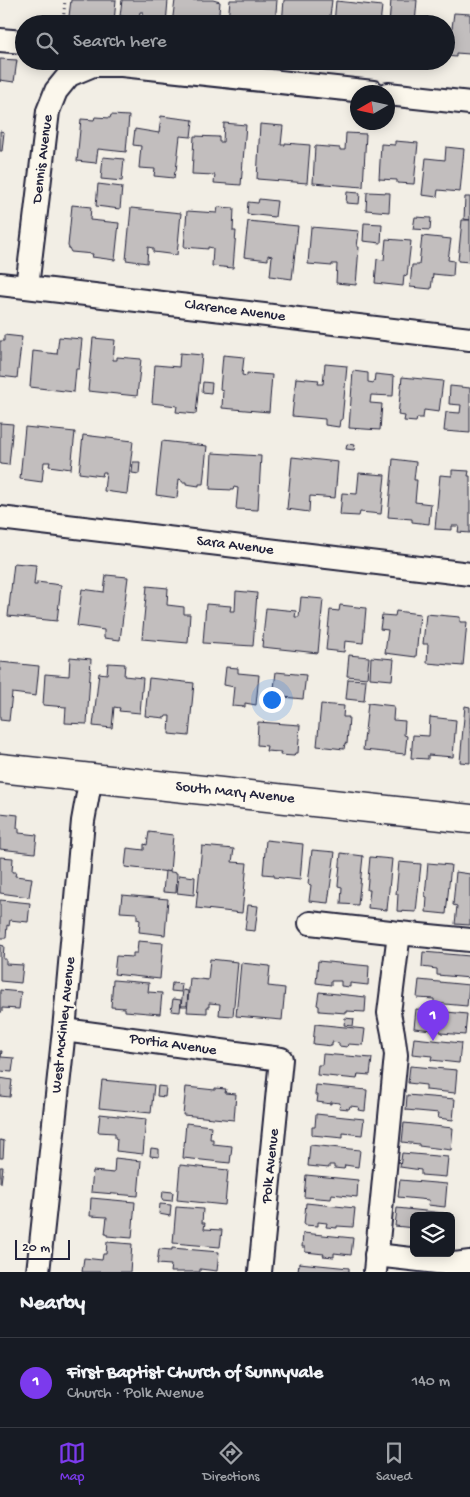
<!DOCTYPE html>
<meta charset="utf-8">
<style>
body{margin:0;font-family:"Gochi Hand",sans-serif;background:#242831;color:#f1f3f6}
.controls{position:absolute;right:15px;bottom:15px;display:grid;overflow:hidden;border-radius:8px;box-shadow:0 2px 12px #0003}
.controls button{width:45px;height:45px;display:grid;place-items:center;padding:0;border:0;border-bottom:1px solid #363941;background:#171b24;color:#f1f3f6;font:25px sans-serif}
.compass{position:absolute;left:350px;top:85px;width:45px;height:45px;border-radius:50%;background:#171b24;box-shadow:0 2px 12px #0003;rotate:261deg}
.scale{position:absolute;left:15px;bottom:12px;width:55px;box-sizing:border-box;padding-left:5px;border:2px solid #22223b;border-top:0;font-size:14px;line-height:18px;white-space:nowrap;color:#22223b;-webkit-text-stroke:4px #fbf7ec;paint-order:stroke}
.you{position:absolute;left:271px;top:699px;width:18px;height:18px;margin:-12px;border:4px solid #fff;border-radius:50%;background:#1a73e8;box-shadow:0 0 0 8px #1a73e833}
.badge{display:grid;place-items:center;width:32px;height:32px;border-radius:50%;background:#7c3aed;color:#fff;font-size:16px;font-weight:700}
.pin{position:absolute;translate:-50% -41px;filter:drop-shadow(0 1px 2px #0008)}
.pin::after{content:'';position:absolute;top:26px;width:18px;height:15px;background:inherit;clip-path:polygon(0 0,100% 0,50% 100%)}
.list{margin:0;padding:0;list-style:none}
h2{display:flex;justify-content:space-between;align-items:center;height:65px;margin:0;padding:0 20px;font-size:21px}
h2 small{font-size:16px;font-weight:400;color:#9ea1a6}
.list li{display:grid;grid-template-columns:32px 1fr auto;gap:15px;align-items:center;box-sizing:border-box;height:90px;padding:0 20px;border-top:1px solid #363941}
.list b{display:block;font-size:19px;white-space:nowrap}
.list p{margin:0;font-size:16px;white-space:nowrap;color:#9ea1a6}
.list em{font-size:16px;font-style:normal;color:#9ea1a6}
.icon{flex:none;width:28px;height:28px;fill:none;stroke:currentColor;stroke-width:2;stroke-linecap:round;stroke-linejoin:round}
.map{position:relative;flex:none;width:470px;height:1272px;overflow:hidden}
.search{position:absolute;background:#171b24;box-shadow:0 2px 12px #0003;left:15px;right:15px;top:15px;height:55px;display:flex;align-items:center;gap:12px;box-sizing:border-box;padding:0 18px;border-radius:28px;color:#9ea1a6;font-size:19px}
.sheet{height:155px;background:#171b24}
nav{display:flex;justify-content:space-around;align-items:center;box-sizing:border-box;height:70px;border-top:1px solid #363941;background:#171b24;font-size:14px;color:#9ea1a6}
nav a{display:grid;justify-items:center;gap:2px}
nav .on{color:#7c3aed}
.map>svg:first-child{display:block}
.building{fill:#c2bebe;stroke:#22223b}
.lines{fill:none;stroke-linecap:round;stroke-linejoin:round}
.minor-casing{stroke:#22223b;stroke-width:26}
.major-casing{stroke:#22223b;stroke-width:31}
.path{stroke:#22223b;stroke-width:3;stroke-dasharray:1 4;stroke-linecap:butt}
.minor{stroke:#fbf7ec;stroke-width:22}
.major{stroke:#fbf7ec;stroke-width:28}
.labels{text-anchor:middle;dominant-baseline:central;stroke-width:4.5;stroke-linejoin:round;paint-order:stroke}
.street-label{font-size:15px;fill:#22223b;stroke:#fbf7ec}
</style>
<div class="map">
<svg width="470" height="1272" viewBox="0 0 470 1272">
<rect width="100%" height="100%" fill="#f2eee5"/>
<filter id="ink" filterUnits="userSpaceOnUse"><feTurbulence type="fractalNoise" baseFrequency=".02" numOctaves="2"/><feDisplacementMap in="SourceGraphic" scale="10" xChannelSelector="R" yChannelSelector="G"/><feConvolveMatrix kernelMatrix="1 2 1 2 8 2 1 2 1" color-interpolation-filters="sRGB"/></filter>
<g filter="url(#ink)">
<!-- building -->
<g class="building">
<polygon points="71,0 116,0 114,22 93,20 93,24 68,24"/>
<polygon points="122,0 168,0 166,24 142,24 143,12 140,12 139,18 120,16"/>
<polygon points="175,0 213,0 220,2 218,24 172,24"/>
<polygon points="230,0 277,0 275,24 250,24 228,21"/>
<polygon points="284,0 332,0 329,24 282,24"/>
<polygon points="391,0 417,0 415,24 389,24"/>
<polygon points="336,1 382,6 380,24 334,24"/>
<polygon points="454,13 470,14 470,54 456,53 456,57 446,56 446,34 451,35"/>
<polygon points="0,59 17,60 14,82 0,80 0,82"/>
<polygon points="111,115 129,116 126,152 98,149 96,163 77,161 81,119 94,120 95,117 110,118"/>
<polygon points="161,116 193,120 191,137 180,136 176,171 175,171 174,178 154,176 155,169 139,168 141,146 133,145 135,129 159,133"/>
<polygon points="224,123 246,125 241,185 214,183 215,175 192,174 194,136 219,137 219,142 223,142"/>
<polygon points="260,124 283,126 281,145 285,145 285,143 310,145 307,183 257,179"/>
<polygon points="0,131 4,132 2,151 0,151"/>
<polygon points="346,133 366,134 363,187 313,183 315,146 340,148 340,150 345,150"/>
<polygon points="395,141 418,143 414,184 397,183 397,180 379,179 381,144 395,145"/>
<polygon points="446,147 464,149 460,192 438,190 437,197 422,195 426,158 445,160"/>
<polygon points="103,157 124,159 122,181 101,179"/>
<polygon points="98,184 122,187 120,209 96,206"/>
<polygon points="347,192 360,193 359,204 346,203"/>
<polygon points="367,192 390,193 389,212 366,210"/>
<polygon points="465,197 470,197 470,220 464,219"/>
<polygon points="259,199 277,201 275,217 247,214 248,202 258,203"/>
<polygon points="72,205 91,207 90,220 119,223 115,260 92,257 93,254 71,252 68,246"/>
<polygon points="218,207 234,208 233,231 236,231 233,268 212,266 213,248 208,247 208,249 184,247 187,211 217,213"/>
<polygon points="131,208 181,213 177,255 153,252 153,248 148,247 147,263 126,260"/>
<polygon points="415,217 431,218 430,230 413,229"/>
<polygon points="462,220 470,220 470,262 458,261"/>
<polygon points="248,221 298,226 292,279 270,276 272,256 268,255 268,260 244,257"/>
<polygon points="364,223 382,224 381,243 363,241"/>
<polygon points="311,227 359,231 357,247 359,247 356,285 336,283 337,264 332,264 332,266 308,264"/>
<polygon points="422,236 451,239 448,260 454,261 453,276 433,274 431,289 410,287 412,265 419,265"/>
<polygon points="386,239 411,241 407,276 404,275 403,286 375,283 377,259 384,260"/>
<polygon points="4,335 22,337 17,378 0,376 0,341 4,341"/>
<polygon points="59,337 82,339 79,369 76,369 74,392 30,387 33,351 57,354"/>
<polygon points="93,338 115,340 113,360 117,360 117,357 141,359 137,396 88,391"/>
<polygon points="180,353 202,355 196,414 176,412 177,406 152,403 155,365 179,367"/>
<polygon points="223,355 244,357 242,375 247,376 247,373 272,375 269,412 222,408 223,390 220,389"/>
<polygon points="325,364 347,366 342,420 340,420 339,427 325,425 325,419 292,416 296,378 319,380 318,384 323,384"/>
<polygon points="353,371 368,373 368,382 374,383 375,374 394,376 393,396 371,395 370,403 382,404 380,430 349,428"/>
<polygon points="402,377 443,381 439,412 424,410 423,418 417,418 416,422 404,421 405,416 398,415"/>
<polygon points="203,382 212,383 211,393 202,392"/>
<polygon points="450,386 470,388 470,433 444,431 446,412 460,413 461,405 449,404"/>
<polygon points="0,423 13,424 9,465 0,464"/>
<polygon points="25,427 75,432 71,469 49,466 50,462 44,462 42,482 20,479"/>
<polygon points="83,435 133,441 127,494 104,491 106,472 103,472 102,476 79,473"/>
<polygon points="162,441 207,446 203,484 199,484 199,486 186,484 186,482 182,482 182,480 179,479 177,498 156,495"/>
<polygon points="347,444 355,445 354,450 346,449"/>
<polygon points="212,453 261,456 258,510 236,509 238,488 234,487 233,490 210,489"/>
<polygon points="292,457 338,462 335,498 310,496 309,512 287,509"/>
<polygon points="393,459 416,462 414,480 417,480 415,502 431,504 429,524 412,522 412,519 388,517"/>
<polygon points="133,462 140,462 139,474 132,473"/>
<polygon points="452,470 469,471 468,476 470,476 470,533 458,532 459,526 452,526 452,530 435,529 440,475 452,476"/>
<polygon points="359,473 385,475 381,514 360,512 359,516 340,515 342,493 357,494"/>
<polygon points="14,563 36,565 34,585 37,585 37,582 61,585 57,621 8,616"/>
<polygon points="106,575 128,577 120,640 104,638 104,630 77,626 82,589 104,592"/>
<polygon points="147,586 168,588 167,605 184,607 184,614 190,614 188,643 142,639"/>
<polygon points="236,591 257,593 253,646 203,643 206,604 231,606 230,611 235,611"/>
<polygon points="301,597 323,599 318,653 262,647 266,608 296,611 295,617 299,617"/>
<polygon points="340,605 366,608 363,643 345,641 344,652 326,650 330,610 339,611"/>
<polygon points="396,611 420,614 416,657 385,653 388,630 380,629 382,615 395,616"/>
<polygon points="426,614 460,617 460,622 467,622 463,666 427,663 428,644 423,644"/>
<polygon points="349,655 369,657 367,678 347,676"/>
<polygon points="70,657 91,659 87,724 65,723 66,707 43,705 45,674 69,676"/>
<polygon points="371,657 394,659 392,680 370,678"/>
<polygon points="0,662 39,666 36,696 12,693 9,721 0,720"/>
<polygon points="108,663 125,664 124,676 143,678 140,713 119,711 120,708 114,707 112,728 93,726 99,673 107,674"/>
<polygon points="226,667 238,668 238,673 259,675 256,705 245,703 245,707 232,706 234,687 224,685"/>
<polygon points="276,672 306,675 303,699 273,696"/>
<polygon points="149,678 194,683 189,736 169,734 170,716 166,716 165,718 145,716"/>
<polygon points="348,679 366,680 364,701 346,699"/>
<polygon points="368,703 394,706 393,720 405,721 404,735 407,736 405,754 363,750"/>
<polygon points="321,704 344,706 343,717 349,717 347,744 345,743 344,749 317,746"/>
<polygon points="465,706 470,707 470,763 460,762"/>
<polygon points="430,717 456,720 453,757 428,755 428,759 411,758 413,735 429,736"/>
<polygon points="258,722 300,725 298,753 295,753 294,756 280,755 281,752 266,751 267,746 257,745"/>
<polygon points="0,813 18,815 17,828 19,828 19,833 37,835 35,853 0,849"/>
<polygon points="149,832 173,835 170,872 125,867 127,848 144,850 144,844 147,845"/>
<polygon points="266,840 303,844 300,880 274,877 274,875 263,874"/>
<polygon points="202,846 234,849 232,862 247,863 242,913 196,908"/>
<polygon points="312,850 335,852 328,903 309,901 311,885 308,884"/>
<polygon points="341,853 363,856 358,905 341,904 342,887 338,886"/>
<polygon points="0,857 13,858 12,872 16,872 15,876 32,878 29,897 0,893"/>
<polygon points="370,857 392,859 387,910 368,908 370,890 367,890"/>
<polygon points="399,862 421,864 416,912 397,911 398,894 396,894"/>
<polygon points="428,863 451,865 446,914 426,912 427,897 425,896"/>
<polygon points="165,871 177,873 176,893 163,892"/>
<polygon points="456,872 470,874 470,925 455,924 457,906 453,905"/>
<polygon points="179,875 195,877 194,895 177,893"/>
<polygon points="122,895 168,899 165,935 139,932 140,920 137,919 137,913 120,912"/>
<polygon points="0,900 30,903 28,922 10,920 9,926 7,925 6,938 0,938"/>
<polygon points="248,905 258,906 255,931 245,930"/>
<polygon points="138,941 163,943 160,979 114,974 116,956 133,957 133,953 137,953"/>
<polygon points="0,945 4,946 3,959 6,959 6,964 23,965 21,983 0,981"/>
<polygon points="423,952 470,956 470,978 437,975 437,969 422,967"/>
<polygon points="210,959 238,962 233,1016 219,1015 220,1004 209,1003 209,1007 207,1007 207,1013 187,1012 190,978 208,980"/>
<polygon points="318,961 369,966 368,985 350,983 350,987 341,986 341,981 331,981 331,985 316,983"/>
<polygon points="241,963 270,966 268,986 285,988 282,1020 236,1016"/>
<polygon points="113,980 149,983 148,992 162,993 160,1014 125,1011 125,1008 111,1007"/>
<polygon points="419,980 469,985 467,1006 434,1003 434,999 417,998"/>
<polygon points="172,983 182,984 181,992 171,991"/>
<polygon points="0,990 21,992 19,1009 2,1008 2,1012 0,1012"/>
<polygon points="183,990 188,991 187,1006 181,1006"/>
<polygon points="319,992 366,997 365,1012 346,1011 346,1013 319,1011 319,1006 317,1005"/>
<polygon points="173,999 181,1000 180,1012 171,1011"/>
<polygon points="416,1009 467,1014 465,1035 441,1033 441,1031 414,1028"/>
<polygon points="345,1018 354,1019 353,1026 344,1025"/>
<polygon points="315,1024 365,1029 363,1045 348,1044 347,1047 339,1046 339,1043 332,1042 332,1046 313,1044"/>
<polygon points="414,1038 461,1043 459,1063 431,1060 432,1056 412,1054"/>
<polygon points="0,1051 2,1051 1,1057 14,1058 12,1072 0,1071"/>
<polygon points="323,1054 372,1058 370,1075 358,1074 357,1079 317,1075 318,1065 322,1065"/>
<polygon points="410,1066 457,1070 455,1093 426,1090 426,1085 408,1083"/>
<polygon points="0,1078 12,1080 10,1097 0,1096"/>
<polygon points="102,1080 154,1085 151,1113 99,1108"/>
<polygon points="316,1085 367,1090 365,1111 358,1110 359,1107 350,1106 349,1109 339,1108 340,1103 331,1102 331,1104 317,1102 318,1095 315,1095"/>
<polygon points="158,1086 166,1087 165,1097 157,1096"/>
<polygon points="186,1087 215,1090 215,1088 226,1089 225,1093 236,1094 234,1120 183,1115"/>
<polygon points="407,1095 455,1099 453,1120 438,1118 439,1113 406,1110"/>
<polygon points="100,1114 146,1119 143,1154 116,1151 117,1139 115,1138 115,1133 98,1132"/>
<polygon points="316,1114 364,1119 362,1135 343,1133 343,1138 312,1135 312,1127 315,1127"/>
<polygon points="186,1123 211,1126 210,1139 213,1139 213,1144 232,1146 230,1163 183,1158"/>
<polygon points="404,1123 453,1128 451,1150 419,1146 419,1144 402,1142"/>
<polygon points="0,1140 4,1141 3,1158 0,1158"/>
<polygon points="310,1145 360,1150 358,1167 345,1165 344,1169 334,1168 334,1165 329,1165 329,1168 308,1166"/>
<polygon points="151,1148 159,1149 159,1157 150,1156"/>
<polygon points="402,1153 448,1157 446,1177 421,1175 421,1170 400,1167"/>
<polygon points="115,1158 141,1161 138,1196 91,1192 93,1171 114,1173"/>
<polygon points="180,1165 228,1170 225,1205 177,1200"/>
<polygon points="0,1167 3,1167 1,1183 0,1183"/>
<polygon points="306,1175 358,1180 357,1197 332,1194 331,1199 304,1197"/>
<polygon points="400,1180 447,1184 445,1207 428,1205 429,1200 398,1197"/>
<polygon points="163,1191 173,1192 172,1201 162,1200"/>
<polygon points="91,1198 135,1202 132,1238 107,1236 107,1234 105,1234 107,1217 90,1216"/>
<polygon points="306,1203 355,1208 353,1227 337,1226 337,1228 326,1227 327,1223 318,1222 318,1226 304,1225"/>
<polygon points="160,1204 171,1205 170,1216 159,1214"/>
<polygon points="176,1207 203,1209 202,1223 205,1223 204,1229 222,1230 220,1247 173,1243"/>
<polygon points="397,1208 444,1213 444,1216 414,1216 414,1228 395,1226"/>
<polygon points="303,1233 353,1238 351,1255 334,1253 334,1257 323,1256 324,1254 305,1252 305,1247 302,1247"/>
<polygon points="107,1242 132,1244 130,1272 82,1272 84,1258 102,1260 103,1254 106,1254"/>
<polygon points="172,1248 219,1252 217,1271 200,1269 200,1272 170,1272 171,1265 157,1264 159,1249 172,1250"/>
<polygon points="299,1263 349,1268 349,1272 298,1272"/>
</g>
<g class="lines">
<!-- minor casing -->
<g class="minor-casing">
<g id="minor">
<polyline points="0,40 24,42"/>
<polyline points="388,94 470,103"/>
<polyline points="0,284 470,339"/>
<polyline points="27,287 48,111 56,91 69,75 93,65 122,65 373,92"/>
<polyline points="0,518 470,574"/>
<polyline points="310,923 399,933"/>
<polyline points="64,1030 281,1059 260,1272"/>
<polyline points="376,1255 455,1264 470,1262"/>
<polyline points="38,1272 64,1030 83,821 91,777"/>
<polyline points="375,1272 396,1055 393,1033 389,1013 399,933 470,940"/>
</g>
</g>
<!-- major casing -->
<g class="major-casing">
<polyline id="major" points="0,768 470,819"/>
</g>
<!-- path -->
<polyline class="path" points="63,24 65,0"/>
<!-- minor -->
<use href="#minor" class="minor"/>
<!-- major -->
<use href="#major" class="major"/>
</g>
</g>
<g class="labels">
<!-- street labels -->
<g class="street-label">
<text transform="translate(43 159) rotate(-83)">Dennis Avenue</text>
<text transform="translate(235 311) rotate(7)">Clarence Avenue</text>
<text transform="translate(235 546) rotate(7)">Sara Avenue</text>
<text transform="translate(235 793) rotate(6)">South Mary Avenue</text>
<text transform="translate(64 1025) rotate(-84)">West McKinley Avenue</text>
<text transform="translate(173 1045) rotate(8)">Portia Avenue</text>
<text transform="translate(271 1166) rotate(-84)">Polk Avenue</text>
</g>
</g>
</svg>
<div class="controls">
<button><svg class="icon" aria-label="layers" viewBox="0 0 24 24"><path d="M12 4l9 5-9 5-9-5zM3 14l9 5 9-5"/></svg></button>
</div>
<svg class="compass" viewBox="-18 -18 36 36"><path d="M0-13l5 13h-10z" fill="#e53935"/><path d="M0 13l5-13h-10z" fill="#9ea1a6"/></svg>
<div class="scale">20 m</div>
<div class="you"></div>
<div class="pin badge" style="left:433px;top:1041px">1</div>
<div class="search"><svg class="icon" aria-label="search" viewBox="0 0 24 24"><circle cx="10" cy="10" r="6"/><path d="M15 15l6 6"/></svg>Search here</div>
</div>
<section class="sheet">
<h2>Nearby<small></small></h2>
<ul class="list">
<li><span class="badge">1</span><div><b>First Baptist Church of Sunnyvale</b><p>Church · Polk Avenue</p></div><em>140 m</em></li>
</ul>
</section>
<nav>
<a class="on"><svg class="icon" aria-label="map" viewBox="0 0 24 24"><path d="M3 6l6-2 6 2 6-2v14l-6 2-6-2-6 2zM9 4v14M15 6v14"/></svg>Map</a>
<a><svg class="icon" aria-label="directions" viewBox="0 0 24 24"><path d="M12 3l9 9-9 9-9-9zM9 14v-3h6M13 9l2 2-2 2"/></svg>Directions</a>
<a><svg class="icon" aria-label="saved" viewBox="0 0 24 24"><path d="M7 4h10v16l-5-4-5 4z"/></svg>Saved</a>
</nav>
